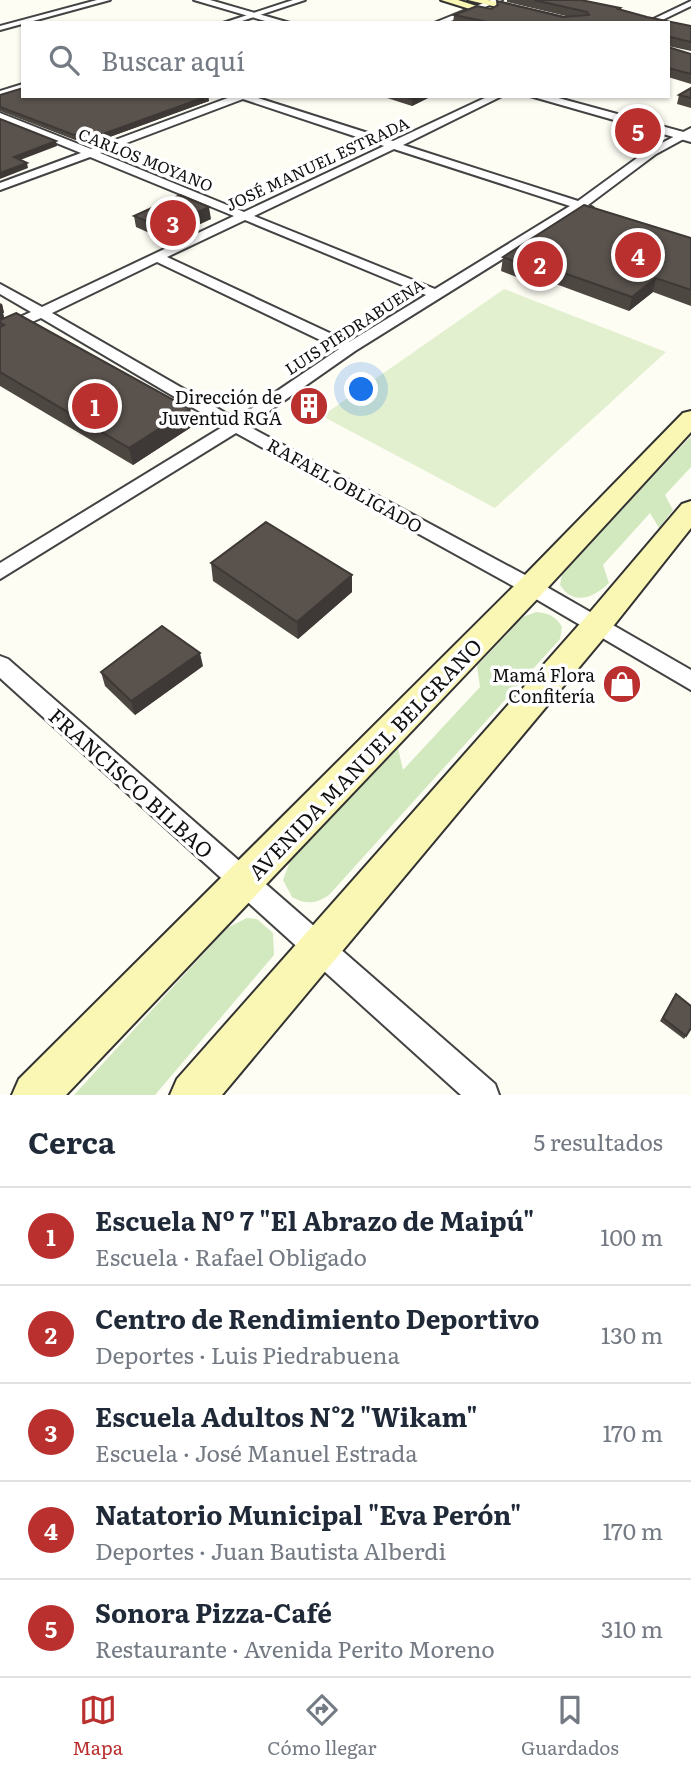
<!DOCTYPE html>
<html lang="es">
<meta charset="utf-8">
<style>
body{margin:0;font-family:Literata,serif;background:#f6f6f7;color:#1f2937}
.you{position:absolute;left:362px;top:390px;width:24px;height:24px;margin:-18px;border:5px solid #fff;border-radius:50%;background:#1a73e8;box-shadow:0 0 0 10px #1a73e833}
.badge{display:grid;place-items:center;width:46px;height:46px;border-radius:50%;background:#ba302f;color:#fff;font-size:23px;font-weight:700}
.pin{position:absolute;translate:-50% -50%;border:4px solid #fff;box-shadow:0 2px 7px #0006}
.list{margin:0;padding:0;list-style:none}
h2{display:flex;justify-content:space-between;align-items:center;height:91px;margin:0;padding:0 28px;font-size:30px}
h2 small{font-size:23px;font-weight:400;color:#747a83}
.list li{display:grid;grid-template-columns:46px 1fr auto;gap:21px;align-items:center;box-sizing:border-box;height:98px;padding:0 28px;border-top:2px solid #e0e1e3}
.list b{display:block;font-size:26px;white-space:nowrap}
.list p{margin:0;font-size:23px;white-space:nowrap;color:#747a83}
.list em{font-size:23px;font-style:normal;color:#747a83}
.icon{flex:none;width:38px;height:38px;fill:none;stroke:currentColor;stroke-width:2;stroke-linecap:round;stroke-linejoin:round}
.map{position:relative;flex:none;width:691px;height:1095px;overflow:hidden}
.search{position:absolute;background:#fff;box-shadow:0 2px 5px #0004;left:21px;right:21px;top:21px;height:77px;display:flex;align-items:center;gap:18px;box-sizing:border-box;padding:0 24px;border-radius:0px;color:#747a83;font-size:26px}
.sheet{height:581px;background:#fff}
nav{display:flex;justify-content:space-around;align-items:center;box-sizing:border-box;height:98px;border-top:2px solid #e0e1e3;background:#fff;font-size:19px;color:#747a83}
nav a{display:grid;justify-items:center;gap:4px}
nav .on{color:#ba302f}
.map>svg:first-child{display:block}
.green{fill:#d2e8bf}
.pitch{fill:#e3f0d0}
.lines{fill:none;stroke-linecap:round;stroke-linejoin:round}
.minor-casing{stroke:#434343;stroke-width:4}
.tertiary-casing{stroke:#434343;stroke-width:4}
.secondary-casing{stroke:#323232;stroke-width:4}
.minor{fill:#fff;fill-rule:evenodd}
.tertiary{fill:#fff;fill-rule:evenodd}
.secondary{fill:#faf6b3;fill-rule:evenodd}
.wall{fill:#4d4742}
.shaded-wall{fill:#3e3936}
.building{fill:#59524d;stroke:#3e3936;stroke-width:2}
.labels{text-anchor:middle;dominant-baseline:central;stroke-width:7;stroke-linejoin:round;paint-order:stroke}
.far-street-label{font-size:16px;fill:#101010;stroke:#fff}
.poi-label{font-size:18px;fill:#101010;stroke:#fff;text-anchor:end}
.street-label{font-size:18px;fill:#101010;stroke:#fff}
.near-street-label{font-size:21px;fill:#101010;stroke:#fff}
</style>
<div class="map">
<svg width="691" height="1095" viewBox="0 0 691 1095">
<rect width="100%" height="100%" fill="#fefdf4"/>
<!-- green -->
<g class="green">
<path d="M691 436V467L665 495 673 510 659 528 650 513 603 565 609 583C594 597 575 607 560 585L562 574Z"/>
<path d="M536 612C548 613 556 616 562 627L560 639 330 894C317 904 306 905 292 897L283 880 290 861 398 748 403 770 480 687 477 666 523 617Z"/>
<polygon points="247,918 257,919 273,933 274,955 155,1095 74,1095 227,928"/>
</g>
<!-- pitch -->
<polygon class="pitch" points="504,289 666,352 495,508 322,416"/>
<g class="lines">
<!-- minor casing -->
<g class="minor-casing">
<g id="minor">
<polygon points="97,0 110,0 0,30 0,26"/>
<polygon points="293,0 305,0 236,23 223,23"/>
<polygon points="491,0 502,0 446,23 434,23"/>
<polygon points="691,1 691,6 656,23 645,23"/>
<polygon points="23,84 23,90 0,97 0,91"/>
<path d="M233 96H252L393 141 489 96H502L403 145 578 201 648 150 691 128V135L656 154 588 205 593 208 591 211 581 210 355 351 248 426 538 582 691 670V690L524 592 236 433 0 579V563L224 426 41 318 0 336V326L31 312 0 294V284L42 307 234 216 90 157 0 190V183L81 153 0 120V113L91 149ZM243 99 384 146 244 212 100 153ZM394 149 570 206 435 289 254 216ZM245 220 426 295 349 342 167 257ZM157 262 339 349 236 419 52 313Z"/>
<polygon points="0,656 8,659 495,1084 499,1095 461,1095 0,678"/>
</g>
</g>
<!-- tertiary casing -->
<g class="tertiary-casing">
<g id="tertiary">
<polygon points="194,0 210,0 290,23 272,23"/>
<polygon points="530,96 551,96 691,134 691,142"/>
</g>
</g>
<!-- secondary casing -->
<g class="secondary-casing">
<g id="secondary">
<polygon points="441,0 458,0 495,12 489,15"/>
<polygon points="468,0 488,0 585,23 562,23"/>
<polygon points="691,411 691,432 541,595 66,1095 12,1095 19,1079 521,579 683,413"/>
<polygon points="691,501 691,528 607,634 222,1095 170,1095 177,1079 585,618 682,504"/>
</g>
</g>
<!-- minor -->
<use href="#minor" class="minor"/>
<!-- tertiary -->
<use href="#tertiary" class="tertiary"/>
<!-- secondary -->
<use href="#secondary" class="secondary"/>
</g>
<!-- wall -->
<g class="wall">
<polygon points="507,0 581,0 647,17 691,26 691,51 668,46 668,23 453,23 454,15 491,9 496,6 497,1 563,17 570,17 507,2"/>
<polygon points="668,47 691,54 691,84 668,77"/>
<polygon points="691,88 691,108 677,104 679,95"/>
<polygon points="0,95 208,96 209,101 93,143 80,138 75,140 0,111"/>
<polygon points="381,96 432,96 412,106"/>
<polygon points="134,216 211,219 165,240 136,227"/>
<polygon points="691,238 691,306 653,292 629,311 545,280 538,285 501,271 503,257"/>
<polygon points="0,303 2,304 4,313 3,313 4,318 190,409 193,426 133,465 0,386"/>
<polygon points="211,563 352,592 298,639 213,581"/>
<polygon points="203,666 135,715 105,686 101,672"/>
<polygon points="673,998 686,1036 684,1039 660,1021"/>
</g>
<!-- shaded-wall -->
<g class="shaded-wall">
<polygon points="208,96 209,101 93,143 92,138"/>
<polygon points="418,96 432,96 412,106 412,99"/>
<polygon points="79,133 80,138 75,140 74,135"/>
<polygon points="56,141 57,146 15,162 14,157"/>
<polygon points="27,163 28,168 0,179 0,173"/>
<polygon points="209,207 211,219 165,240 163,228"/>
<polygon points="547,267 545,280 538,285 540,271"/>
<polygon points="656,278 653,292 629,311 632,297"/>
<polygon points="2,304 4,313 3,313 5,321 0,323 0,305"/>
<polygon points="190,409 193,426 133,465 129,448"/>
<polygon points="352,575 352,592 298,639 297,622"/>
<polygon points="200,653 203,666 135,715 131,701"/>
</g>
<!-- building -->
<g class="building">
<polygon points="534,0 581,0 620,8 618,9 647,17 691,26 691,42 671,37 668,39 668,23 480,23 483,21 454,15 477,6 491,9 498,5 497,1 563,17 589,15 587,12"/>
<polygon points="668,47 691,54 691,74 668,68"/>
<polygon points="23,88 23,96 208,96 92,138 79,133 74,135 0,107 0,95"/>
<polygon points="691,88 691,98 679,95"/>
<polygon points="403,96 418,96 412,99"/>
<polygon points="0,119 56,141 14,157 27,163 0,173"/>
<polygon points="180,195 209,207 163,228 134,216"/>
<polygon points="584,205 691,238 691,290 656,278 632,297 547,267 540,271 503,257"/>
<polygon points="16,313 190,409 129,448 0,372 0,327 4,325 0,323 0,320"/>
<polygon points="266,522 352,575 297,622 211,563"/>
<polygon points="162,626 200,653 131,701 101,672"/>
<polygon points="676,994 691,1006 691,1028 686,1036 663,1018"/>
</g>
<!-- icons -->
<defs>
<g id="building-disc" transform="scale(2.0125)"><circle r="9.5" fill="#ba302f" stroke="#fff"/><path d="M-4-6H4V6H1V3H-1V6H-4ZM-2.5-4.3h1.7v1.8h-1.7ZM.8-4.3h1.7v1.8H.8ZM-2.5-1h1.7V.8h-1.7ZM.8-1h1.7V.8H.8Z" fill="#fff"/></g>
<g id="shop-disc" transform="scale(2.0125)"><circle r="9.5" fill="#ba302f" stroke="#fff"/><path d="M-5-2.5h2.3a2.7 3.5 0 0 1 5.4 0H5L5.5 6h-11ZM-1.5-2.5h3a1.5 2.3 0 0 0-3 0Z" fill="#fff"/></g>
</defs>
<g fill-rule="evenodd">
<use href="#building-disc" x="309" y="406"/>
<use href="#shop-disc" x="622" y="684"/>
</g>
<g class="labels">
<!-- far-street labels -->
<g class="far-street-label">
<text transform="translate(146 159) rotate(22)">CARLOS MOYANO</text>
<text transform="translate(317 163) rotate(-25)">JOSÉ MANUEL ESTRADA</text>
<text transform="translate(354 326) rotate(-33)">LUIS PIEDRABUENA</text>
</g>
<!-- poi labels -->
<g class="poi-label">
<text x="282" y="396">Dirección de<tspan x="282" dy="21">Juventud RGA</tspan></text>
<text x="595" y="674">Mamá Flora<tspan x="595" dy="21">Confitería</tspan></text>
</g>
<!-- street labels -->
<g class="street-label">
<text transform="translate(345 485) rotate(29)">RAFAEL OBLIGADO</text>
</g>
<!-- near-street labels -->
<g class="near-street-label">
<text transform="translate(364 758) rotate(-46)">AVENIDA MANUEL BELGRANO</text>
<text transform="translate(132 782) rotate(42)">FRANCISCO BILBAO</text>
</g>
</g>
</svg>
<div class="you"></div>
<div class="pin badge" style="left:95px;top:406px">1</div>
<div class="pin badge" style="left:540px;top:264px">2</div>
<div class="pin badge" style="left:173px;top:223px">3</div>
<div class="pin badge" style="left:638px;top:255px">4</div>
<div class="pin badge" style="left:638px;top:131px">5</div>
<div class="search"><svg class="icon" aria-label="search" viewBox="0 0 24 24"><circle cx="10" cy="10" r="6"/><path d="M15 15l6 6"/></svg>Buscar aquí</div>
</div>
<section class="sheet">
<h2>Cerca<small>5 resultados</small></h2>
<ul class="list">
<li><span class="badge">1</span><div><b>Escuela Nº 7 &quot;El Abrazo de Maipú&quot;</b><p>Escuela · Rafael Obligado</p></div><em>100 m</em></li>
<li><span class="badge">2</span><div><b>Centro de Rendimiento Deportivo</b><p>Deportes · Luis Piedrabuena</p></div><em>130 m</em></li>
<li><span class="badge">3</span><div><b>Escuela Adultos N°2 &quot;Wikam&quot;</b><p>Escuela · José Manuel Estrada</p></div><em>170 m</em></li>
<li><span class="badge">4</span><div><b>Natatorio Municipal &quot;Eva Perón&quot;</b><p>Deportes · Juan Bautista Alberdi</p></div><em>170 m</em></li>
<li><span class="badge">5</span><div><b>Sonora Pizza-Café</b><p>Restaurante · Avenida Perito Moreno</p></div><em>310 m</em></li>
</ul>
</section>
<nav>
<a class="on"><svg class="icon" aria-label="map" viewBox="0 0 24 24"><path d="M3 6l6-2 6 2 6-2v14l-6 2-6-2-6 2zM9 4v14M15 6v14"/></svg>Mapa</a>
<a><svg class="icon" aria-label="directions" viewBox="0 0 24 24"><path d="M12 3l9 9-9 9-9-9zM9 14v-3h6M13 9l2 2-2 2"/></svg>Cómo llegar</a>
<a><svg class="icon" aria-label="saved" viewBox="0 0 24 24"><path d="M7 4h10v16l-5-4-5 4z"/></svg>Guardados</a>
</nav>
